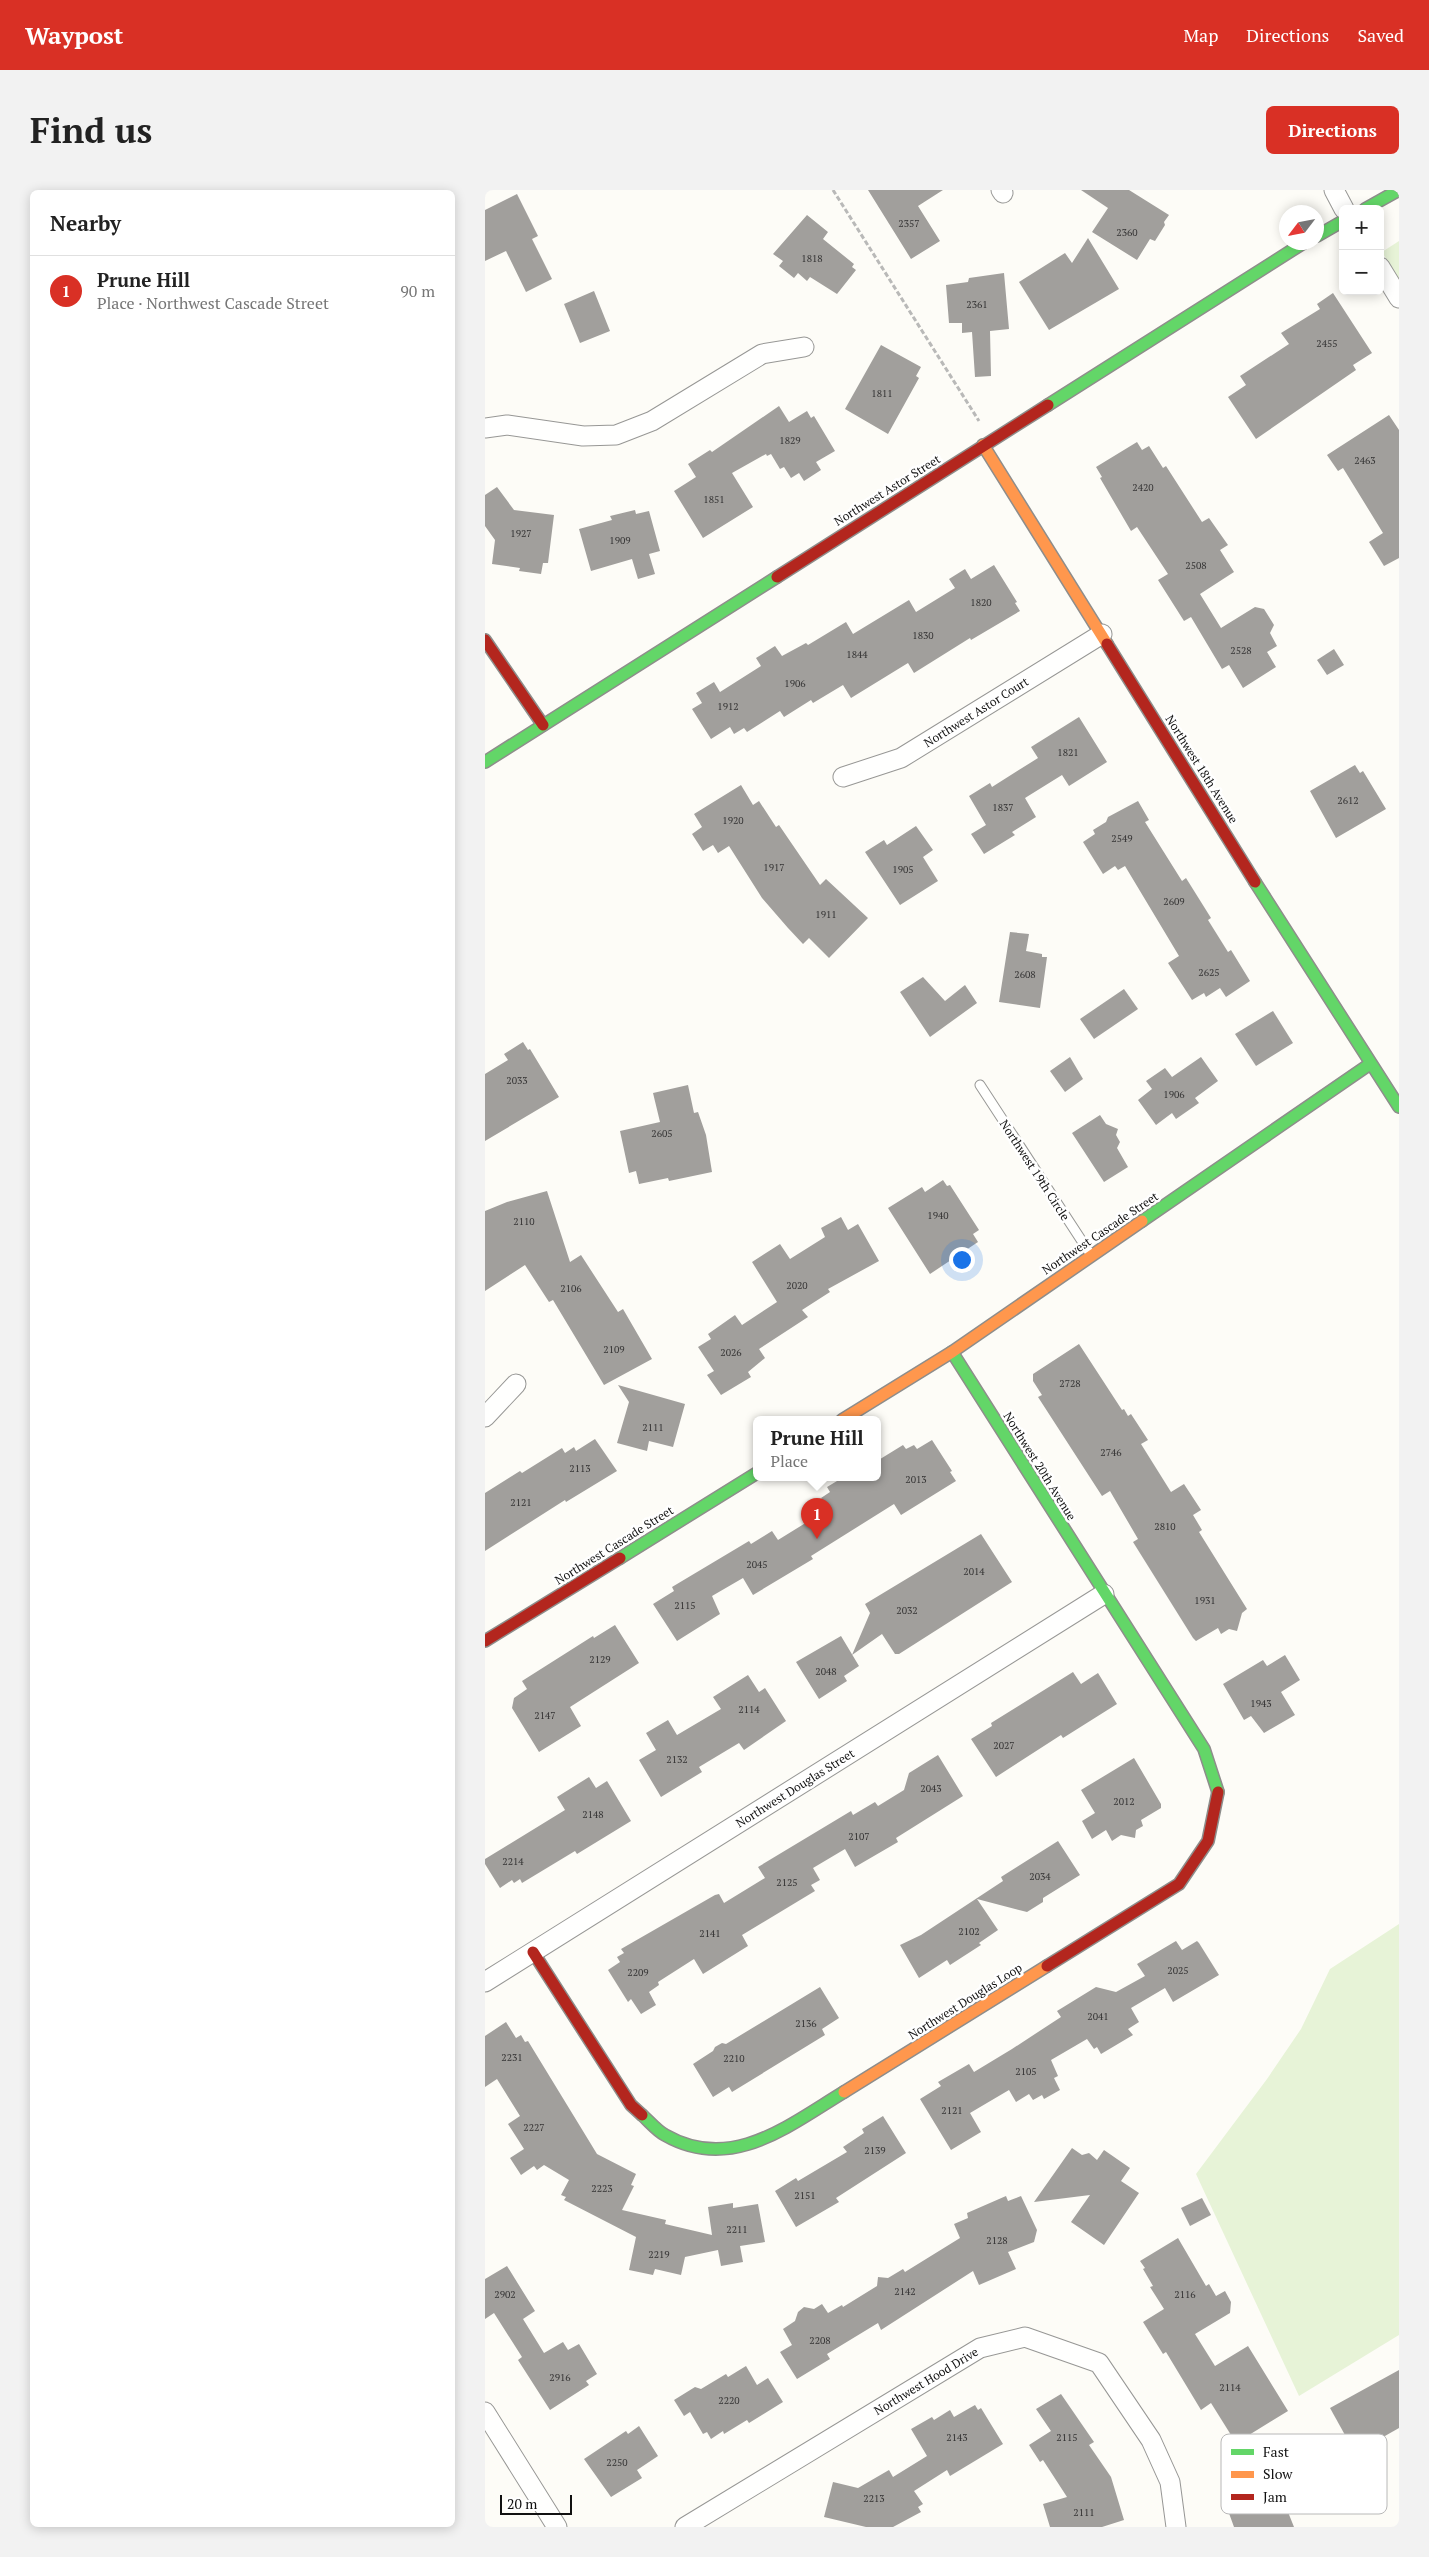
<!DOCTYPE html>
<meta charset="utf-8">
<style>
body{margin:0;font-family:"PT Serif",serif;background:#f2f2f2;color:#222}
.controls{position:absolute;right:15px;top:15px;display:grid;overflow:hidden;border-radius:8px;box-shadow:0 2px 12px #0003}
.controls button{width:45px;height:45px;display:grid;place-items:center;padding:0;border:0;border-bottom:1px solid #e0e0e0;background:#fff;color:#222;font:25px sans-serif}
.compass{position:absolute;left:794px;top:15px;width:45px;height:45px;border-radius:50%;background:#fff;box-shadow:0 2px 12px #0003;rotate:238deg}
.scale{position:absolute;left:15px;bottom:12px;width:72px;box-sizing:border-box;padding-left:5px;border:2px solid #111;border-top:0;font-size:14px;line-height:18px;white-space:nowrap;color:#111;-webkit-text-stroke:4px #fff;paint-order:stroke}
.you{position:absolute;left:476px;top:1069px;width:18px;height:18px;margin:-12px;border:4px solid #fff;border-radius:50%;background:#1a73e8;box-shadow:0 0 0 8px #1a73e833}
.badge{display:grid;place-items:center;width:32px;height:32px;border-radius:50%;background:#d93025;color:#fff;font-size:16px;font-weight:700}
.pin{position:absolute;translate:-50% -41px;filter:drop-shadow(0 1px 2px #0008)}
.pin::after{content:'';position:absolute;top:26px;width:18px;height:15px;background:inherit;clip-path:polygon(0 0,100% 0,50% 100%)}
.popup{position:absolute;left:268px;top:1226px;width:128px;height:65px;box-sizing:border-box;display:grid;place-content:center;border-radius:8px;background:#fff;filter:drop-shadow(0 1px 4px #0005);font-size:16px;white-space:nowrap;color:#767676}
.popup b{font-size:19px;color:#222}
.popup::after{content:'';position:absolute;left:50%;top:100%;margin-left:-10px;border:10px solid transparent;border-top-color:#fff}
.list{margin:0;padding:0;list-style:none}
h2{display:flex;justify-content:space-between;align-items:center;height:65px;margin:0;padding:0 20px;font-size:21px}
h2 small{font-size:16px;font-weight:400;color:#767676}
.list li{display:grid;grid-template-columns:32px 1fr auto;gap:15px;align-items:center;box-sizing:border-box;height:70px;padding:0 20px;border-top:1px solid #e0e0e0}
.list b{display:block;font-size:19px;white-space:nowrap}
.list p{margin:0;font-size:16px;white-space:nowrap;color:#767676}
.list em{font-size:16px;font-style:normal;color:#767676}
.map{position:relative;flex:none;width:914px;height:2337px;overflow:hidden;border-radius:8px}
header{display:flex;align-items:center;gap:30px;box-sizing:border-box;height:70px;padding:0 25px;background:#d93025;color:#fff}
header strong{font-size:24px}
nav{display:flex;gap:28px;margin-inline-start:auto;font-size:18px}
.intro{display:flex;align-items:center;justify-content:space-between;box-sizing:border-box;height:120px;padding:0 30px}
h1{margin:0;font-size:35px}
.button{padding:12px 22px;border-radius:8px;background:#d93025;color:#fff;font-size:18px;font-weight:700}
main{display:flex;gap:30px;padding:0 30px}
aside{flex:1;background:#fff;border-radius:8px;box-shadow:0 2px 12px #0003}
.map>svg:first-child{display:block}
.green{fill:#e7f3d7}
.building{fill:#a19f9c}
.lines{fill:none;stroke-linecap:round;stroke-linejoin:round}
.lane-casing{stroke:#979795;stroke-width:11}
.street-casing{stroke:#979795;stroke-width:21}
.fast-casing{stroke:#8e8d8b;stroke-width:14}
.slow-casing{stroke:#8e8d8b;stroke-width:14}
.jam-casing{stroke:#8e8d8b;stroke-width:14}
.path{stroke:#b9b9b8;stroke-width:3;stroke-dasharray:5 2.5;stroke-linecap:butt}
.lane{stroke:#fffffe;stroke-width:9}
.street{stroke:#fffffe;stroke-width:19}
.fast{stroke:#63d668;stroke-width:11}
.slow{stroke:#ff974d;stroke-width:11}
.jam{stroke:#b3261e;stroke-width:11}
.labels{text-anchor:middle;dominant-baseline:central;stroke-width:5;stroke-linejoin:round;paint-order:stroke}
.number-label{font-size:10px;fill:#353434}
.street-label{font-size:12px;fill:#111;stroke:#fff}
.key{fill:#fff;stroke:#b8b8b8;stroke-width:1}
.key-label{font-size:14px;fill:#111}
</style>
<header>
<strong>Waypost</strong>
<nav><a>Map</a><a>Directions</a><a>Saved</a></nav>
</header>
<div class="intro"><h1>Find us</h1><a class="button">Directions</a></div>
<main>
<aside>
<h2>Nearby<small></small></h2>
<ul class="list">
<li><span class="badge">1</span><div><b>Prune Hill</b><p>Place · Northwest Cascade Street</p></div><em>90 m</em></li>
</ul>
</aside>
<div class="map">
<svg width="914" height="2337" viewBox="0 0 914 2337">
<rect width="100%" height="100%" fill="#fdfcf7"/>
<!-- green -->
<g class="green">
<polygon points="914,51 914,90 897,62"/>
<polygon points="914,1734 914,2145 814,2206 711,1984 782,1889 816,1839 845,1779"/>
</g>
<!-- building -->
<g class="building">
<polygon points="383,0 458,0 433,16 455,51 426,69"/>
<polygon points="596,0 644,0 684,25 679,32 680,35 670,51 665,49 652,70 607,42 623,18"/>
<polygon points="32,4 53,46 47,49 67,89 41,102 21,61 0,71 0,20"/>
<polygon points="322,25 343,42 338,49 369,74 367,77 371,80 352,104 325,87 322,91 313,83 309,88 294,76 298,71 288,64"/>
<polygon points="603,48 634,99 564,140 534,92 580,63 587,73"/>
<polygon points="519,83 524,139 505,141 506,186 490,187 487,142 477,143 477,133 464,133 461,95 483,92 484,88"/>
<polygon points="109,101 125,141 95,153 79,114"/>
<polygon points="848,103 887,163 868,175 871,180 771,249 743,207 761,195 755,186 804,154 796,143 835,119 832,114"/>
<polygon points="396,155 436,177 431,186 434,188 403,244 360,219"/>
<polygon points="294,216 304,232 322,221 326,228 329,226 350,261 331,272 336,280 319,291 314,283 306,288 299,277 295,279 286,264 282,266 281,264 247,283 268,317 218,348 189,301 211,287 203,274 225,260 227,262"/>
<polygon points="904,225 914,240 914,368 899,376 884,352 898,343 858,278 853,281 842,265"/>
<polygon points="652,252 657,260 664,256 678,278 681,276 717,332 724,328 743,355 735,360 749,382 715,404 736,438 770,417 779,419 789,435 785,443 792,456 782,462 791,477 758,498 744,475 737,479 706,427 699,431 673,390 683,384 652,337 646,341 615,288 617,287 611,277"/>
<polygon points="12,297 29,320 69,325 63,373 58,373 56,384 34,381 35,378 7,374 10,350 0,336 0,305"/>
<polygon points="150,320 151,324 164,321 175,361 164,364 170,384 153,389 147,369 106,381 94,339 127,330 125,326"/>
<polygon points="509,375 532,412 530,413 535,421 486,450 485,448 429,483 423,473 366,508 358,495 328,513 326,510 299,527 295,521 262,542 259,538 249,544 245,537 226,549 207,519 217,513 211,503 229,492 235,502 276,476 271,468 290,456 297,466 321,453 323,455 361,432 368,444 424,410 431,422 470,398 464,389 480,379 486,389"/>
<polygon points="849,459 859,475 842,485 832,470"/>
<polygon points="594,527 622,572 584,596 577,585 540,608 551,627 527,642 530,645 499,664 486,644 501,635 484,606 505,593 507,597 553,568 546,557"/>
<polygon points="870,575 875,583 878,581 901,619 851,648 825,601"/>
<polygon points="256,595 268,615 274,611 291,637 294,635 335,695 341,689 383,728 344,768 324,748 318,754 303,738 277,708 244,656 233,663 228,655 218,661 207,644 217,637 209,624"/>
<polygon points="653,611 664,630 660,632 697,691 701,688 726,728 723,730 743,762 746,760 765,791 741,807 735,798 721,807 719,803 707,810 683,773 694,766 640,676 633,680 630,676 618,684 598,652 610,644 608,640 621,632 623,627"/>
<polygon points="431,636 448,660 438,667 453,691 415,715 380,662 399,650 402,655"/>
<polygon points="525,742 544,744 541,761 557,764 557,767 562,767 555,818 514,812"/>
<polygon points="438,787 460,811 480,795 492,813 445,847 415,802"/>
<polygon points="639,799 653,819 609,849 595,829"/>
<polygon points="788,821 808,853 771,876 750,844"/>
<polygon points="38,852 43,860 45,859 74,907 0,951 0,884 23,870 19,864"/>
<polygon points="585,867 598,889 580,902 565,881"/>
<polygon points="716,867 733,891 710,908 714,913 691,929 687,923 671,935 653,910 667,899 661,891 680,878 687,887"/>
<polygon points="203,895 209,923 213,922 221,945 227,982 184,991 183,988 154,994 151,981 144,983 135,941 175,932 168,903"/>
<polygon points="615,925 621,934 633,939 631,945 635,952 632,958 643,977 619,992 587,943"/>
<polygon points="458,990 462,996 465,995 494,1040 488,1044 493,1052 445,1084 403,1018 437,997 440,1002"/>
<polygon points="62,1001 85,1072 96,1065 133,1122 138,1119 167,1169 119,1195 68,1110 64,1112 40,1075 0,1101 0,1021 22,1012"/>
<polygon points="356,1027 363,1040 373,1034 394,1071 343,1099 345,1102 317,1120 323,1127 274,1159 280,1168 263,1182 266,1187 236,1205 222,1185 229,1181 213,1157 226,1149 223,1144 250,1125 257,1135 292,1112 267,1072 295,1054 305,1069 340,1047 336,1038"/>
<polygon points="594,1154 637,1220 639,1219 643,1226 646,1224 663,1250 656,1254 686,1302 699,1294 716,1320 708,1325 717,1340 714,1342 762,1419 757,1423 752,1441 744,1439 736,1444 733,1438 711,1451 708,1448 648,1352 653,1349 625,1301 617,1306 553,1207 557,1205 548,1191 548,1184"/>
<polygon points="133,1195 200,1214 188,1257 164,1251 162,1261 132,1253 144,1212"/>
<polygon points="110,1249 132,1281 81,1312 80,1310 0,1361 0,1303 35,1281 37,1283 77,1258 80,1263 89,1257 91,1261"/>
<polygon points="447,1250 467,1281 465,1282 471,1291 416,1325 409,1314 326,1366 328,1369 268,1405 258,1388 227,1406 235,1424 192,1451 168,1414 189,1401 187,1397 264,1351 266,1354 287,1341 293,1350 327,1329 323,1322 339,1312 336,1308 345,1302 342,1297 357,1288 392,1288 392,1271 418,1255 421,1259 429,1255 432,1259"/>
<polygon points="496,1344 527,1392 414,1464 410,1464 397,1444 367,1465 385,1423 380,1414"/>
<polygon points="130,1435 154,1473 85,1517 96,1536 54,1562 27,1518 29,1508 42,1499 37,1491 108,1446 109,1448"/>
<polygon points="356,1446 374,1476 359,1486 362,1491 334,1509 311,1472"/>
<polygon points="800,1465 815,1490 796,1502 810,1525 779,1543 766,1526 759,1530 738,1494 778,1470 782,1476"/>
<polygon points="588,1482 596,1494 613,1483 632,1514 578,1548 576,1545 511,1587 486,1549 507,1536 506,1533"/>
<polygon points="263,1485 274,1502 280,1498 301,1531 259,1560 254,1553 214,1577 217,1582 176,1607 154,1570 171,1560 161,1543 183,1530 192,1545 236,1519 228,1507"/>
<polygon points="453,1565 478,1606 411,1648 413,1652 370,1677 360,1659 328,1678 335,1690 326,1695 330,1701 257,1745 263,1756 218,1784 209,1769 173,1792 174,1795 164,1802 171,1815 156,1824 146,1809 143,1812 123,1780 135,1772 132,1767 139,1763 136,1759 230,1705 234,1704 239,1713 280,1688 273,1677 366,1621 368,1625 390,1612 393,1616 419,1600 424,1583"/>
<polygon points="649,1568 676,1614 676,1618 656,1630 658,1636 651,1640 650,1648 636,1645 627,1651 621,1640 607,1649 597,1631 610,1623 596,1600"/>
<polygon points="104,1587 111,1598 122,1591 146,1631 92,1664 90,1661 37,1693 35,1689 29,1693 27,1690 15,1698 0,1674 0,1669 80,1620 72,1607"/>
<polygon points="573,1651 595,1685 558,1708 558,1712 542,1722 492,1709 513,1740 494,1753 496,1755 465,1775 462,1770 434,1788 415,1755 436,1745 518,1691 516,1687"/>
<polygon points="691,1751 697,1760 712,1751 714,1753 734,1785 688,1812 680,1798 646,1818 654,1832 643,1839 648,1845 616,1864 612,1857 609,1859 602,1849 566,1870 573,1886 569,1888 575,1900 559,1909 557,1905 548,1910 544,1904 531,1912 524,1900 485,1923 496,1942 466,1960 435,1909 456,1896 453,1892 484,1874 489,1882 527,1859 576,1827 572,1821 611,1797 631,1802 660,1786 652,1774"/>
<polygon points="335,1797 354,1828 337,1839 340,1845 247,1902 244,1897 228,1907 208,1874 228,1861 230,1857 237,1853 241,1854"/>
<polygon points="21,1832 31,1848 36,1845 40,1852 43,1851 112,1964 151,1984 146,1995 149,1996 137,2020 181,2030 180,2034 227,2045 223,2017 248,2013 248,2018 273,2014 280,2052 255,2056 258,2072 236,2076 233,2060 200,2067 196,2085 170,2079 168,2085 144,2080 151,2047 79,2010 81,2007 76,2005 84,1990 59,1975 52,1980 49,1976 36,1985 25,1968 39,1959 23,1934 35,1926 12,1889 0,1897 0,1846"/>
<polygon points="398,1926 421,1963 351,2008 354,2012 311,2037 290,2001 311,1988 313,1991 362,1962 358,1957 379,1943 377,1939"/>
<polygon points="587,1958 597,1965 604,1963 612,1970 619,1960 645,1978 636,1991 654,2003 619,2055 586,2032 605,2005 549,2012"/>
<polygon points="521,2006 523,2011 536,2006 552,2040 549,2052 523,2062 531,2079 494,2095 488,2081 396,2140 393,2133 342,2164 345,2169 312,2189 295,2162 307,2155 298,2139 310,2131 313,2122 319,2117 329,2119 337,2114 343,2123 357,2115 358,2117 392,2096 393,2087 403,2088 418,2079 420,2082 475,2048 469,2034 483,2028 482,2023"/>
<polygon points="717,2008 726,2025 705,2036 696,2018"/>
<polygon points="693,2048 721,2096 724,2094 731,2106 740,2101 746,2112 745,2123 710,2144 730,2176 763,2156 803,2221 751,2253 726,2213 716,2220 681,2162 678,2164 658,2132 679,2119 665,2097 668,2096 658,2079 660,2078 655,2071"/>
<polygon points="22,2076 50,2121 38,2129 59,2163 78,2152 83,2160 94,2154 112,2184 101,2191 104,2195 65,2220 33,2170 37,2167 9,2123 0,2129 0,2089"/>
<polygon points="261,2176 272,2195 283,2188 298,2212 264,2233 262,2230 239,2244 238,2241 226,2249 222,2242 218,2244 205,2222 199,2226 189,2210 210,2197 216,2199 241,2184 243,2187"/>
<polygon points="914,2180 914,2238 870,2263 845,2218"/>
<polygon points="576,2204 609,2252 604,2255 626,2287 639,2330 617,2337 565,2337 558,2314 582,2307 558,2270 555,2272 544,2255 566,2241 551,2219"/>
<polygon points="490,2215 493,2220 496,2218 518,2254 465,2286 462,2280 429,2301 438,2314 433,2317 436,2322 408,2337 381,2337 339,2327 348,2292 373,2298 404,2280 408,2287 442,2266 426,2239 447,2227 449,2230 465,2220 469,2227"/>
<polygon points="154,2236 173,2266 152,2280 157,2288 126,2307 99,2269 141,2241 143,2244"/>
<polygon points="769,2268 775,2284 786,2280 792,2295 803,2300 806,2307 801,2317 809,2337 749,2337 741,2315 745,2313 740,2300 744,2299 737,2280"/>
</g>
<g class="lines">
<!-- lane casing -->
<g class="lane-casing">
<polyline id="lane" points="495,895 606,1065"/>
</g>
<!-- street casing -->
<g class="street-casing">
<g id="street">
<polyline points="516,0 518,3"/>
<polyline points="849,0 859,19"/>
<polyline points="895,77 914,108"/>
<polyline points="0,238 22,235 98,246 131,245 167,231 277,164 319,157"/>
<polyline points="358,587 416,568 617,444"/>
<polyline points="0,1227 31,1194"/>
<polyline points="0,1792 619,1404"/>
<polyline points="0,2222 72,2337"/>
<polyline points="200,2337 495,2158 540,2147 614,2173 666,2250 685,2292 691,2337"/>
</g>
</g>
<!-- fast casing -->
<g class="fast-casing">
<g id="fast">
<polyline points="880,19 914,0"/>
<polyline points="832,46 858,31"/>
<polyline points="563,215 820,52"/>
<polyline points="0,572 292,387"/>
<polyline points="770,692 914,917"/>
<polyline points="657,1031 885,874"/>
<polyline points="467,1162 719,1559 733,1602"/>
<polyline points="135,1368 272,1283"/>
<path d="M157 1925C164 1931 172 1941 180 1945 246 1983 303 1936 359 1902"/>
</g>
</g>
<!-- slow casing -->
<g class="slow-casing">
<g id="slow">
<polyline points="498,255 622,454"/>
<polyline points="357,1230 467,1162 657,1031"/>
<polyline points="359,1902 562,1776"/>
</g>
</g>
<!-- jam casing -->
<g class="jam-casing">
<g id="jam">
<polyline points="292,387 563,215"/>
<polyline points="0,450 58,535"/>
<polyline points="622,454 770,692"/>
<polyline points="0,1451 135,1368"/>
<polyline points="48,1762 146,1915 157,1925"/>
<polyline points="562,1776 694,1694 723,1651 733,1602"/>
</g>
</g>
<!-- path -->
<polyline class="path" points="348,0 494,231"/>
<!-- lane -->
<use href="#lane" class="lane"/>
<!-- street -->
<use href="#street" class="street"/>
<!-- fast -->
<use href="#fast" class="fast"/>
<!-- slow -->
<use href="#slow" class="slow"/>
<!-- jam -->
<use href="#jam" class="jam"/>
</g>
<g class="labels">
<!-- number labels -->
<g class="number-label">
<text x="424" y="33">2357</text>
<text x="642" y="42">2360</text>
<text x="327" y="68">1818</text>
<text x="492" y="114">2361</text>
<text x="842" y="153">2455</text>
<text x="397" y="203">1811</text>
<text x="305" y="250">1829</text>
<text x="880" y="270">2463</text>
<text x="658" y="297">2420</text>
<text x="229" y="309">1851</text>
<text x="36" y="343">1927</text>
<text x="135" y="350">1909</text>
<text x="711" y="375">2508</text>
<text x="496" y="412">1820</text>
<text x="438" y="445">1830</text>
<text x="756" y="460">2528</text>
<text x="372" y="464">1844</text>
<text x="310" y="493">1906</text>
<text x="243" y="516">1912</text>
<text x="583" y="562">1821</text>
<text x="863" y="610">2612</text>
<text x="518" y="617">1837</text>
<text x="248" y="630">1920</text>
<text x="637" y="648">2549</text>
<text x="289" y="677">1917</text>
<text x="418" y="679">1905</text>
<text x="689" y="711">2609</text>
<text x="341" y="724">1911</text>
<text x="724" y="782">2625</text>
<text x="540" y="784">2608</text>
<text x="32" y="890">2033</text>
<text x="689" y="904">1906</text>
<text x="177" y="943">2605</text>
<text x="453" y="1025">1940</text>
<text x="39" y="1031">2110</text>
<text x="312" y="1095">2020</text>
<text x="86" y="1098">2106</text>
<text x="129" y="1159">2109</text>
<text x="246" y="1162">2026</text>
<text x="585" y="1193">2728</text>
<text x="168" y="1237">2111</text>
<text x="626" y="1262">2746</text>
<text x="95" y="1278">2113</text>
<text x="431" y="1289">2013</text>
<text x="36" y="1312">2121</text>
<text x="680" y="1336">2810</text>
<text x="272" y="1374">2045</text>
<text x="489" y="1381">2014</text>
<text x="720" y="1410">1931</text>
<text x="200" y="1415">2115</text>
<text x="422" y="1420">2032</text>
<text x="115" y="1469">2129</text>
<text x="341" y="1481">2048</text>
<text x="776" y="1513">1943</text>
<text x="264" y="1519">2114</text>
<text x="60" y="1525">2147</text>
<text x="519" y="1555">2027</text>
<text x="192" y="1569">2132</text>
<text x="446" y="1598">2043</text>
<text x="639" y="1611">2012</text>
<text x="108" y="1624">2148</text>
<text x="374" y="1646">2107</text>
<text x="28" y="1671">2214</text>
<text x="555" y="1686">2034</text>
<text x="302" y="1692">2125</text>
<text x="484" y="1741">2102</text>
<text x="225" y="1743">2141</text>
<text x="693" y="1780">2025</text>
<text x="153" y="1782">2209</text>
<text x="613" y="1826">2041</text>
<text x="321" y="1833">2136</text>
<text x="27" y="1867">2231</text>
<text x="249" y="1868">2210</text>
<text x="541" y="1881">2105</text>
<text x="467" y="1920">2121</text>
<text x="49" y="1937">2227</text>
<text x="390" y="1960">2139</text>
<text x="117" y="1998">2223</text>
<text x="320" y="2005">2151</text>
<text x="252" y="2039">2211</text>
<text x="512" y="2050">2128</text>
<text x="174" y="2064">2219</text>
<text x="420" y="2101">2142</text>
<text x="20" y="2104">2902</text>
<text x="700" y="2104">2116</text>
<text x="335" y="2150">2208</text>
<text x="75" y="2187">2916</text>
<text x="745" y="2197">2114</text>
<text x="244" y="2210">2220</text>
<text x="472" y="2247">2143</text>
<text x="582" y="2247">2115</text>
<text x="132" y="2272">2250</text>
<text x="389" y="2308">2213</text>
<text x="599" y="2322">2111</text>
</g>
<!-- street labels -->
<g class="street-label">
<text transform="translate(402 300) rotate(-32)">Northwest Astor Street</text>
<text transform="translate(491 522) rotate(-32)">Northwest Astor Court</text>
<text transform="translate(717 579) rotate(58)">Northwest 18th Avenue</text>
<text transform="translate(550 980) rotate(57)">Northwest 19th Circle</text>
<text transform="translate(615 1043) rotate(-34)">Northwest Cascade Street</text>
<text transform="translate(555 1276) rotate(58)">Northwest 20th Avenue</text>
<text transform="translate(129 1355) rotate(-32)">Northwest Cascade Street</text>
<text transform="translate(310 1598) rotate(-32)">Northwest Douglas Street</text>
<text transform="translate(480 1811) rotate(-32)">Northwest Douglas Loop</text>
<text transform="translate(441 2191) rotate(-31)">Northwest Hood Drive</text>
</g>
</g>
<!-- legend -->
<rect x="736" y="2244" width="166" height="80" rx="8" class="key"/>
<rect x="746" y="2259" width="23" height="6" fill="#63d668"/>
<rect x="746" y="2281" width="23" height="7" fill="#ff974d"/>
<rect x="746" y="2304" width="23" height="6" fill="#b3261e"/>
<g class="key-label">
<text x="778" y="2267">Fast</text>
<text x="778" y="2289">Slow</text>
<text x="778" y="2312">Jam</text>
</g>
</svg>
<div class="controls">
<button>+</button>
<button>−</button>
</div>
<svg class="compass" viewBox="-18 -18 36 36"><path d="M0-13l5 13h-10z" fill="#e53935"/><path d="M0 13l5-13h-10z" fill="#767676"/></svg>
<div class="scale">20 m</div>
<div class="you"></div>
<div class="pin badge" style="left:332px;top:1349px">1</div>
<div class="popup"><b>Prune Hill</b>Place</div>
</div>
</main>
